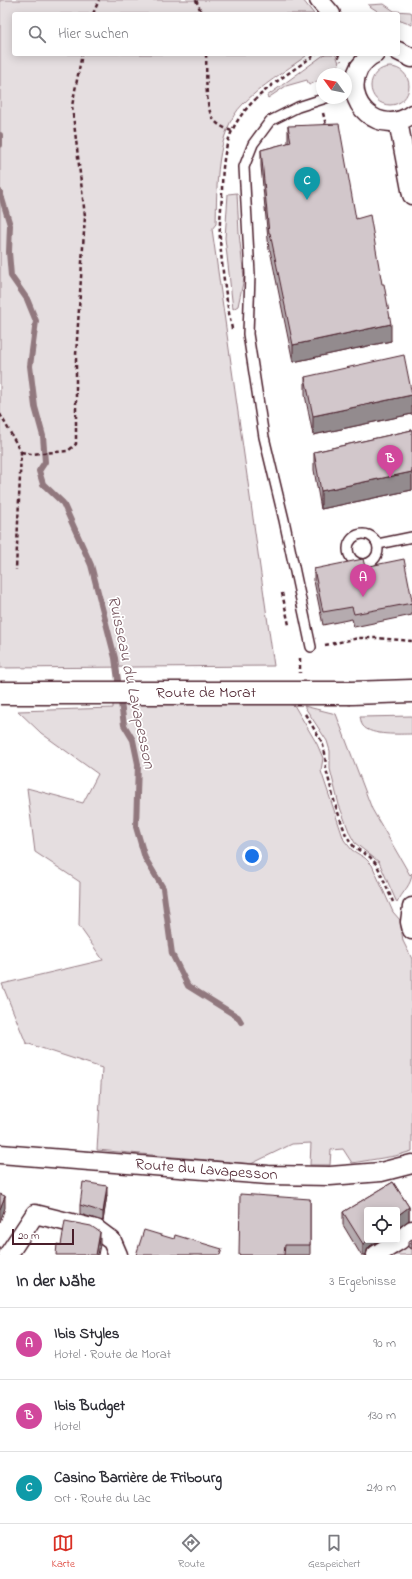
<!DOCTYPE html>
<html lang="de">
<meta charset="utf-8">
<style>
body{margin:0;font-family:"Indie Flower",sans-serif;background:#f2f2f3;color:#2b2b33}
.controls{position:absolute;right:12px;bottom:12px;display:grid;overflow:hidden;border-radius:4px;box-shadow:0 2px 10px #0003}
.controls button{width:36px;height:36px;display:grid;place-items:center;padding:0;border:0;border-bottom:1px solid #e1e1e2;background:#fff;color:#2b2b33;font:20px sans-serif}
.compass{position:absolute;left:316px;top:68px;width:36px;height:36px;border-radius:50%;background:#fff;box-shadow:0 2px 10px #0003;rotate:303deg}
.scale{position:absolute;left:12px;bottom:10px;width:62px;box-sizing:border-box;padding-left:4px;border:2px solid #4a1f2b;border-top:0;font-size:11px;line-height:14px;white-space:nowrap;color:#4a1f2b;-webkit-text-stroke:3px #fff;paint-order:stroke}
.you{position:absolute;left:252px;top:856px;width:14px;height:14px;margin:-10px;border:3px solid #fff;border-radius:50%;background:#1a73e8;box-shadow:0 0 0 6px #1a73e833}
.badge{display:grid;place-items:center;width:26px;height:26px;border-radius:50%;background:#d93025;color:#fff;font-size:13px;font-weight:700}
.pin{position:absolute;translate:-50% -33px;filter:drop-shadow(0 1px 2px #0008)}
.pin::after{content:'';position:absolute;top:21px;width:14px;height:12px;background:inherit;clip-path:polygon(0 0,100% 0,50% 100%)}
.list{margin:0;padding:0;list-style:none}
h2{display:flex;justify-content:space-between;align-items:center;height:52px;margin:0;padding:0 16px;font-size:17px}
h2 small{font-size:13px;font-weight:400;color:#7c7c81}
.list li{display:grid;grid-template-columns:26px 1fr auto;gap:12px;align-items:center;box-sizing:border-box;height:72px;padding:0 16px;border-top:1px solid #e1e1e2}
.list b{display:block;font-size:15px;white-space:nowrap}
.list p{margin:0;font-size:13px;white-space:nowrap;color:#7c7c81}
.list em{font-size:13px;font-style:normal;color:#7c7c81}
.icon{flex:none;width:22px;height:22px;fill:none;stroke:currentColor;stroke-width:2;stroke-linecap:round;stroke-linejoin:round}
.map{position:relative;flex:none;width:412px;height:1255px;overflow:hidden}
.search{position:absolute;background:#fff;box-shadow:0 2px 10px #0003;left:12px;right:12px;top:12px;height:44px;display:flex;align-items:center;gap:10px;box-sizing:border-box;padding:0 14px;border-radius:4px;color:#7c7c81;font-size:15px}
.sheet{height:268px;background:#fff}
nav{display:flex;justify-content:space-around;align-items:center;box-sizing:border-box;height:56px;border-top:1px solid #e1e1e2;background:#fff;font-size:11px;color:#7c7c81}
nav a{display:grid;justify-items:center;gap:2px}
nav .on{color:#d93025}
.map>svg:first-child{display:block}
.green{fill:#e5dee0;stroke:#987e86}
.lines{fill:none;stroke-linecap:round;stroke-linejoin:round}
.stream{stroke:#91787e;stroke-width:6}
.service-casing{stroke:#4a1f2b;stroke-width:12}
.minor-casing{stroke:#4a1f2b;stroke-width:21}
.secondary-casing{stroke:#4a1f2b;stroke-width:25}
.path{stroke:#4a1f2b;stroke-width:2.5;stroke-dasharray:4 3;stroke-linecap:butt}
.service{stroke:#fff;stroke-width:9}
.minor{stroke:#fff;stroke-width:18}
.secondary{stroke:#fff;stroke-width:22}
.secondary-bridge-casing{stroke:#4a1f2b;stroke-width:25;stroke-linecap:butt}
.secondary-bridge{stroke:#fff;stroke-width:22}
.wall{fill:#b5abaf;stroke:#4a1f2b}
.shaded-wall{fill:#938b8e;stroke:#4a1f2b}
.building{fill:#d2c7cb;stroke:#4a1f2b}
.labels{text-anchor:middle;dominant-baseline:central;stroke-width:3.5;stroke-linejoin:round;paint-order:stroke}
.street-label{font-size:16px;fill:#4a1f2b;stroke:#fff}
.water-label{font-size:17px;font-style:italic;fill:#74535c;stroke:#fff}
</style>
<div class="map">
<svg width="412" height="1255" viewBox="0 0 412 1255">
<rect width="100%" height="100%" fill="#fff"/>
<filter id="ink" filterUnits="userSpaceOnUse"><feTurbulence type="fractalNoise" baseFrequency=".025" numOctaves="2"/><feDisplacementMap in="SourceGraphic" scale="8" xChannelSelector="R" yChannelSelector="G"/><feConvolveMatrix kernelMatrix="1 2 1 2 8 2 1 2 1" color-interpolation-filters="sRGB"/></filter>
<g filter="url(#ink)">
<!-- green -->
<g class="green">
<path d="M0 0H303L314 14H14V54H305L306 56C285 71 261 86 243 104 215 132 217 188 216 224L212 229 274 666 0 668Z"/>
<polygon points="384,4 394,11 410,12 412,13 412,25 398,20 398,14 382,14 368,5"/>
<path d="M325 54H335C344 68 336 74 322 74V79L309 85 307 80 286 86 268 98 267 96Z"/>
<circle cx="390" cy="86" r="19"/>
<polygon points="237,193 239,233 244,278 238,306 233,309 225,238 228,194"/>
<polygon points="262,701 263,704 285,704 294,705 317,744 323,758 321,771 344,840 352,850 365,858 372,865 393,912 400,920 403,941 412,959 412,1151 395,1156 352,1163 343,1149 331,1150 330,1165 310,1165 311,1143 292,1144 251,1164 97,1150 102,1068 26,1043 2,984 103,960 79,926 80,882 35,852 27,788 83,803 98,774 41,733 18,711 113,708 113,703"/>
<path d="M304 706 336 714 372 809 410 875 412 873C412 885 402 892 397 903L379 862 355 843 350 834 339 805 330 769V751L327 741Z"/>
<path d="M412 716V734C400 734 371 736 363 726 361 724 361 719 360 717Z"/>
<polygon points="412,1240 412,1255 394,1255 407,1247"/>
</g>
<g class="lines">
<!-- stream -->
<g class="stream">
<polyline points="0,135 0,145"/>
<polyline points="0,192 10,225 9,252 11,276 27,299 36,321 30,366 35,407 43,436 45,462 39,471 43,484 63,503 91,565 115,658 124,725 133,740 138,764 136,827 145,858 163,888 172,954 188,986 238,1017 241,1022"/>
</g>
<!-- service casing -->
<g class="service-casing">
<g id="service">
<circle cx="363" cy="549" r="15"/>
<polyline points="378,544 412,537"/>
<polyline points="311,647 284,520 264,437 248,334 250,274 244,167 253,144 270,121 298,107 326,98"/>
</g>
</g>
<!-- minor casing -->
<g class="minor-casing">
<g id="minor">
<polyline points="319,0 331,14"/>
<polyline points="398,51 412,58"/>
<path d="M375 54C368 56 363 63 359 68 341 103 381 138 412 114"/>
<polyline points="398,121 412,195"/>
<polyline points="412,907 410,922 412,930"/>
<path id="s1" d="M0 1154 268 1175 330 1176 381 1172 412 1164"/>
<polyline points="8,1255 35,1214 96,1229 112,1241 118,1255"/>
<polyline points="376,1255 400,1240 412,1230"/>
</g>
</g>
<!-- secondary casing -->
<g class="secondary-casing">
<polyline id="secondary" points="351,693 412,691"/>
</g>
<!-- path -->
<g class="path">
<polyline points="196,0 202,14"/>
<polyline points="93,14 99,0"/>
<path d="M206 54C207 71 204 107 214 120 219 126 226 129 232 131"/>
<polyline points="338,54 341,61"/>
<polyline points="323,113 326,125"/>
<path d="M232 329C226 299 222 269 220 239 219 225 221 210 222 196 222 170 223 143 238 120 256 92 290 73 316 54"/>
<polyline points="0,414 21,452 16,570"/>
<polyline points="21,452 31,454 68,451 76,444 76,355 85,216 72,106 82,54"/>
<polyline points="282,593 289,625"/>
<polyline points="325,645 359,638 376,638 412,641"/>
<polyline points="300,658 300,673"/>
<polyline points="305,714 322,742 325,753 326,769 335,804 346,835 354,847 370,857 377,865 393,902"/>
</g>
<!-- service -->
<use href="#service" class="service"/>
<!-- minor -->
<use href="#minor" class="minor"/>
<!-- secondary -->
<use href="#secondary" class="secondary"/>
<!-- secondary-bridge casing -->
<g class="secondary-bridge-casing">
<g id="secondary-bridge">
<path id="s2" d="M0 693H351"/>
</g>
</g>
<!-- secondary-bridge -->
<use href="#secondary-bridge" class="secondary-bridge"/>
</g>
<!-- wall -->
<g class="wall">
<polygon points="288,126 356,219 391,341 293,362 270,250 269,250 261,166 261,150 288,143"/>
<polygon points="305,377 412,414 313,435 305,395"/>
<polygon points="412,430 412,490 321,509 314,470 314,452"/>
<polygon points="365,567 412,600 412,615 354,627 352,619 323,625 314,581 314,569"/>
<polygon points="393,1182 409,1207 409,1220 397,1229 397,1210 367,1210 367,1240 380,1240 370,1246 367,1250 366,1255 361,1255 343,1225 343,1212"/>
<polygon points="107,1195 103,1221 80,1214 80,1205"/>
<polygon points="310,1199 310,1255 239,1255"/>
<polygon points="412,1239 412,1249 408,1247 408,1242"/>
</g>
<!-- shaded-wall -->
<g class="shaded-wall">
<polygon points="391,324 391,341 293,362 293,345"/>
<polygon points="412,395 412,414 313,435 313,416"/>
<polygon points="412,472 412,490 321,509 321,491"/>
<polygon points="107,1186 107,1195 103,1221 103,1212"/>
<polygon points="5,1196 5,1208 0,1222 0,1209"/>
<polygon points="409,1207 409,1220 397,1229 397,1216"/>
<polygon points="100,1232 100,1245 98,1255 96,1255"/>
<polygon points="367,1237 367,1240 380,1240 370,1246 367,1250 366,1255 363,1255 363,1244"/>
</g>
<!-- building -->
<g class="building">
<polygon points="339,124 356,219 370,215 382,284 384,284 391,324 293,345 270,233 269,233 261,150 291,142 288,126"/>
<polygon points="404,355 412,395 313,416 305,377"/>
<polygon points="412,430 412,472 321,491 314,452"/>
<polygon points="363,559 365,567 404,559 412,600 412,603 354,614 352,607 323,612 314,569"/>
<polygon points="83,1182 107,1186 103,1212 80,1205"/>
<polygon points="393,1182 409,1207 397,1216 397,1210 367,1210 367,1237 366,1242 363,1244 343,1212"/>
<polygon points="0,1194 5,1196 0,1209"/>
<polygon points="240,1194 310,1199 310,1245 285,1245 284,1255 239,1255"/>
<polygon points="65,1221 91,1226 100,1232 96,1255 56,1255 57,1244 61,1245"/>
<polygon points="144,1230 174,1239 175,1235 222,1249 220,1255 136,1255"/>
<polygon points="412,1239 412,1244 408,1242"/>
</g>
</g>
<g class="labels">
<!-- street labels -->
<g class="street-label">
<text stroke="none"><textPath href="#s2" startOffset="206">Route de Morat</textPath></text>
<text stroke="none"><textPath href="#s1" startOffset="207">Route du Lavapesson</textPath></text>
</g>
<!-- water labels -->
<g class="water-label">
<text transform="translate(131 682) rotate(78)">Ruisseau du Lavapesson</text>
</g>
</g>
</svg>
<div class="controls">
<button><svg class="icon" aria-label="locate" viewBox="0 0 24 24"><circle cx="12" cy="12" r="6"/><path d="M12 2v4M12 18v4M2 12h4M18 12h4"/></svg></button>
</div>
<svg class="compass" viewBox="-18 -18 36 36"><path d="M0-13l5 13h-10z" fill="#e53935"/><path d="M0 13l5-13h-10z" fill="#7c7c81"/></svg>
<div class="scale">20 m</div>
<div class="you"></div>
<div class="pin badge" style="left:363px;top:597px;background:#d1479c">A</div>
<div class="pin badge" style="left:390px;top:478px;background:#d1479c">B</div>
<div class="pin badge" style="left:307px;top:200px;background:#0f9aa8">C</div>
<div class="search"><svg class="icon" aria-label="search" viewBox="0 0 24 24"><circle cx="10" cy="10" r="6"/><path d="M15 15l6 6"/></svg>Hier suchen</div>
</div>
<section class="sheet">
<h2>In der Nähe<small>3 Ergebnisse</small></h2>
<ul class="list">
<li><span class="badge" style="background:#d1479c">A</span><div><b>Ibis Styles</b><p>Hotel · Route de Morat</p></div><em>90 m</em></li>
<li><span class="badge" style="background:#d1479c">B</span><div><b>Ibis Budget</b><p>Hotel</p></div><em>130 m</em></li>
<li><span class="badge" style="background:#0f9aa8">C</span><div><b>Casino Barrière de Fribourg</b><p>Ort · Route du Lac</p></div><em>210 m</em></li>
</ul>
</section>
<nav>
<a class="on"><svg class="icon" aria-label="map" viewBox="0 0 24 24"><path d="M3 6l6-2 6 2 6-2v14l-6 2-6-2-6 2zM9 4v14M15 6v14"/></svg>Karte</a>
<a><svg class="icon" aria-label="directions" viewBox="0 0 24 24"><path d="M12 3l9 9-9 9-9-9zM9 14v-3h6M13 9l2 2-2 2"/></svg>Route</a>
<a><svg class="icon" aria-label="saved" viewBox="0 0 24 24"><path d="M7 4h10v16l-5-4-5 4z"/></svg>Gespeichert</a>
</nav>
